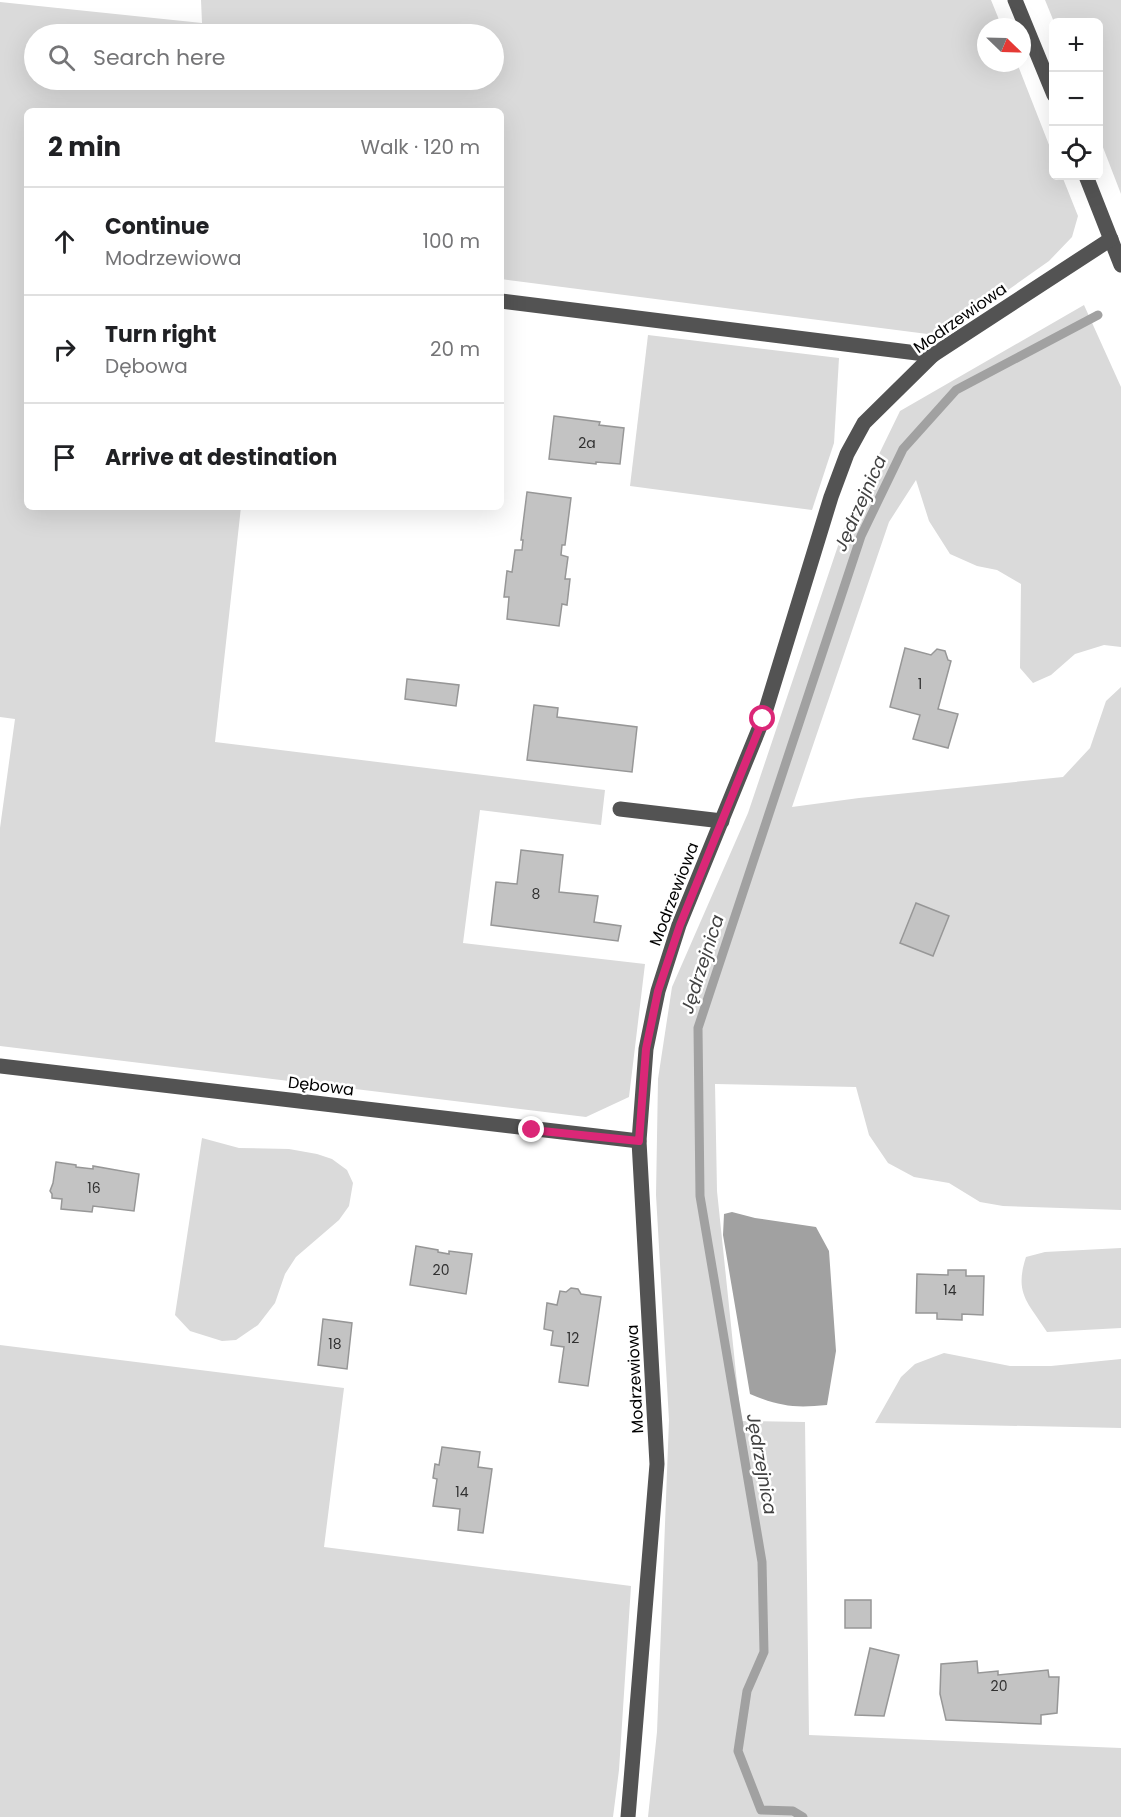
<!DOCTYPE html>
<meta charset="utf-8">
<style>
body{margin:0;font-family:Poppins,sans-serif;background:#f2f2f2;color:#202124}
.controls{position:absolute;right:18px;top:18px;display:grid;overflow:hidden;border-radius:9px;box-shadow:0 6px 24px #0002}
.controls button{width:54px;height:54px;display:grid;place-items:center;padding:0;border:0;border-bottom:2px solid #e0e0e0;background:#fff;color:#202124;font:30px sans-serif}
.compass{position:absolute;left:977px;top:18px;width:54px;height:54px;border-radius:50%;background:#fff;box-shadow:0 6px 24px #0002;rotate:113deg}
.stop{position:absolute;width:18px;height:18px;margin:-14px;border:4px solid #db2777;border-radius:50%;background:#fff}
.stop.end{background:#db2777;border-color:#fff;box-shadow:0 2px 6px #0008}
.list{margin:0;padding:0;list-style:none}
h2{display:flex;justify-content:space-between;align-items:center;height:78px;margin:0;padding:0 24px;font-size:26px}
h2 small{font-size:20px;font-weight:400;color:#757577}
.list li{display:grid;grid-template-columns:39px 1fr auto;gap:18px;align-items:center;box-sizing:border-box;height:108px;padding:0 24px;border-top:2px solid #e0e0e0}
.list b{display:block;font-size:22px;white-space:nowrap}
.list p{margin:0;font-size:20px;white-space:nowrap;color:#757577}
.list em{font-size:20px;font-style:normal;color:#757577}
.icon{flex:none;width:33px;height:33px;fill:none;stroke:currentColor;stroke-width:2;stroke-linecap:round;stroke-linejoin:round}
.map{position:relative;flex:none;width:1121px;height:1817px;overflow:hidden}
.search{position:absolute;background:#fff;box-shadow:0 6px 24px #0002;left:24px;top:24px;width:480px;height:66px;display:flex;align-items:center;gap:15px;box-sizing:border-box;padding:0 21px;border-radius:33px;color:#757577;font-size:22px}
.panel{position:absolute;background:#fff;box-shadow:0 6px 24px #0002;left:24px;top:108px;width:480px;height:402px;border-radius:9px}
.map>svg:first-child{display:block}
.green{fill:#dadada;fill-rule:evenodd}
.water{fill:#a1a1a1}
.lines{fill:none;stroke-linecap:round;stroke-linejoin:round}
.stream{stroke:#a1a1a1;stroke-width:9}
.building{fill:#c3c3c3;stroke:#979797;stroke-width:1.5}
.minor{stroke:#535353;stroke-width:15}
.route{stroke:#db2777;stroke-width:8}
.labels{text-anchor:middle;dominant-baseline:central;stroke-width:5;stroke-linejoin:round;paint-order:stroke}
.number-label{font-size:14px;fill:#313131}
.street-label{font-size:16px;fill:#000;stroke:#fff}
.water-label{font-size:18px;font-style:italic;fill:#424242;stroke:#fff}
</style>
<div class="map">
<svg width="1121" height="1817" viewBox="0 0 1121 1817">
<rect width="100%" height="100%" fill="#fff"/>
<!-- green -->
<g class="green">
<path d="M201 0H991L1002 27H986V63H1017L1053 155 1054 176H1062L1078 216 1072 237 1049 261 943 336 501 279V111H27V507H241L215 742 605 790 601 825 480 810 463 943 645 964 629 1097 586 1117 0 1046V828L15 719 0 717V2L202 23ZM34 34H494V80H34Z"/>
<polygon points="1045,0 1121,0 1121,194 1099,137 1098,22 1054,22"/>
<polygon points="1084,305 1121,387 1121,647 1104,645 1075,654 1051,675 1033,683 1020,668 1021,584 997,570 977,566 950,554 929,521 916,480 889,522 792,807 859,798 1063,777 1090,748 1106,701 1121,687 1121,1210 1003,1206 980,1202 949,1183 914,1177 888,1163 869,1135 856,1087 715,1084 717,1191 741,1421 805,1422 809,1735 1121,1748 1121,1817 648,1817 657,1732 669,1420 656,1195 658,1079 672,987 748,813 846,522 900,411"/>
<polygon points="648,335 839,358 834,443 812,510 630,486"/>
<polygon points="202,1138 239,1148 289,1149 317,1154 332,1159 347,1170 353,1183 349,1206 339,1220 296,1257 285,1274 275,1303 258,1325 236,1340 222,1341 190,1331 175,1315"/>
<path d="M1121 1248V1328L1047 1332C1028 1302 1014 1294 1026 1257L1045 1252Z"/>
<polygon points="0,1345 344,1388 324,1547 631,1586 619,1770 613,1817 0,1817"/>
<polygon points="944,1353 1010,1366 1051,1366 1121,1359 1121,1428 875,1423 901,1377 915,1364"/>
</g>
<!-- water -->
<path class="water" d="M732 1212 755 1218 816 1227 829 1251 836 1351 827 1405C796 1408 780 1407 750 1394L723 1235 724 1214Z"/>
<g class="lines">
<!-- stream -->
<polyline class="stream" points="803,1817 793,1811 761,1810 738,1751 747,1691 764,1652 762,1562 700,1196 698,1028 861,536 903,449 956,390 1098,315"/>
</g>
<!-- building -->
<g class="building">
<polygon points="554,416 600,422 599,425 624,428 620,464 596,462 596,464 549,459"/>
<polygon points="527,492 571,498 565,545 562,545 561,555 568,557 565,579 570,579 567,605 562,604 559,626 507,619 509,597 504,597 507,571 512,572 515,550 522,550 523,540 521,540"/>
<polygon points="905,648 931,655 937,649 945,651 948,660 951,661 938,709 958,714 948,748 913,739 920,715 890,707"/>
<polygon points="407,679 459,685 456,706 405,699"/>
<polygon points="534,705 558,708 557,717 637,727 632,772 527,760"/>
<polygon points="521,850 563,855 559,892 598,896 594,922 621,926 618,941 491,925 496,882 517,884"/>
<polygon points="916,903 949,916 933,956 900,943"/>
<polygon points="56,1162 76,1165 76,1167 93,1169 93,1166 139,1174 134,1211 93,1206 92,1212 61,1209 62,1199 52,1198 52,1194 50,1191 53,1183"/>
<polygon points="416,1246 438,1250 438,1252 449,1254 449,1251 472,1254 466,1294 410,1285"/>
<polygon points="948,1270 966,1270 966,1276 984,1276 983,1315 962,1314 962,1320 937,1319 937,1313 916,1313 917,1274 948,1275"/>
<polygon points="571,1288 578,1289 581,1294 601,1297 588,1386 559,1382 564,1347 551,1345 553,1331 544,1329 547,1303 557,1305 560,1291 566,1292"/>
<polygon points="323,1319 352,1323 347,1369 318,1365"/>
<polygon points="442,1447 480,1452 478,1467 492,1469 483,1533 458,1530 460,1509 433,1506 437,1479 433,1478 435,1464 439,1465"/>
<rect x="845" y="1600" width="26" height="28"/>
<polygon points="870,1648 899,1655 884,1716 855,1715"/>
<polygon points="977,1661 978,1673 998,1671 998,1675 1048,1670 1049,1677 1059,1677 1057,1713 1041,1715 1041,1724 946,1720 940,1694 941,1664"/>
</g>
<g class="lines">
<!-- minor -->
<g class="minor">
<polyline points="1015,0 1054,95"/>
<polyline points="1086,176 1121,265"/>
<polyline points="501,301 933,355"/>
<polyline points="620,809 722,821"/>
<polyline points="0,1066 639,1141"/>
<polyline points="628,1817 657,1464 639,1141 646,1049 658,991 679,925 763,719 831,497 847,454 864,423 933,355 1111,239"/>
</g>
</g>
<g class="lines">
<!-- route -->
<polyline class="route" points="532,1130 639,1141 646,1049 658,991 680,925 763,719"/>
</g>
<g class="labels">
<!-- number labels -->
<g class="number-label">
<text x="587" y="443">2a</text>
<text x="920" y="684">1</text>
<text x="536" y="894">8</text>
<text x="94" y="1188">16</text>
<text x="441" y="1270">20</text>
<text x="950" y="1290">14</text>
<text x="573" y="1338">12</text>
<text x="335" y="1344">18</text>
<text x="462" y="1492">14</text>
<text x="999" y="1686">20</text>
</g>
<!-- street labels -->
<g class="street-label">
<text transform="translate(960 318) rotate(-35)">Modrzewiowa</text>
<text transform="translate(674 894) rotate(-69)">Modrzewiowa</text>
<text transform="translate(321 1086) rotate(7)">Dębowa</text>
<text transform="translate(635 1379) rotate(-93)">Modrzewiowa</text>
</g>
<!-- water labels -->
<g class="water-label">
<text transform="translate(860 503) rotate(-66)">Jędrzejnica</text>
<text transform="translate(702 964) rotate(-72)">Jędrzejnica</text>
<text transform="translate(762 1464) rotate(80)">Jędrzejnica</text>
</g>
</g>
</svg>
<div class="controls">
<button>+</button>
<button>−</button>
<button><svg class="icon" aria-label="locate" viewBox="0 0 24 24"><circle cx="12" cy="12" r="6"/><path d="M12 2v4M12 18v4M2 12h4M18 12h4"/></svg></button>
</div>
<svg class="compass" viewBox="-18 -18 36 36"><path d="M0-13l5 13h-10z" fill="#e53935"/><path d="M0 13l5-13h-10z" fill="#757577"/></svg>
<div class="stop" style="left:763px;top:719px"></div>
<div class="stop end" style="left:532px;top:1130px"></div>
<div class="search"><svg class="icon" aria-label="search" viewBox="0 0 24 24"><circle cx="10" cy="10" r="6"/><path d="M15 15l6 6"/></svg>Search here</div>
<section class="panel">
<h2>2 min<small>Walk · 120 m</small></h2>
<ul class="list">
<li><svg class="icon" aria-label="ahead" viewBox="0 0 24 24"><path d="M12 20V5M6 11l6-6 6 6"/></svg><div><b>Continue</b><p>Modrzewiowa</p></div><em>100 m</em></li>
<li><svg class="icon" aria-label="right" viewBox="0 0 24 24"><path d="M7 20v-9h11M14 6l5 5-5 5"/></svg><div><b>Turn right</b><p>Dębowa</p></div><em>20 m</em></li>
<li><svg class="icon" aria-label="arrive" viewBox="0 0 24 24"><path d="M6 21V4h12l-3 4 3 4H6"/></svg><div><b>Arrive at destination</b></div></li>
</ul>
</section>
</div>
